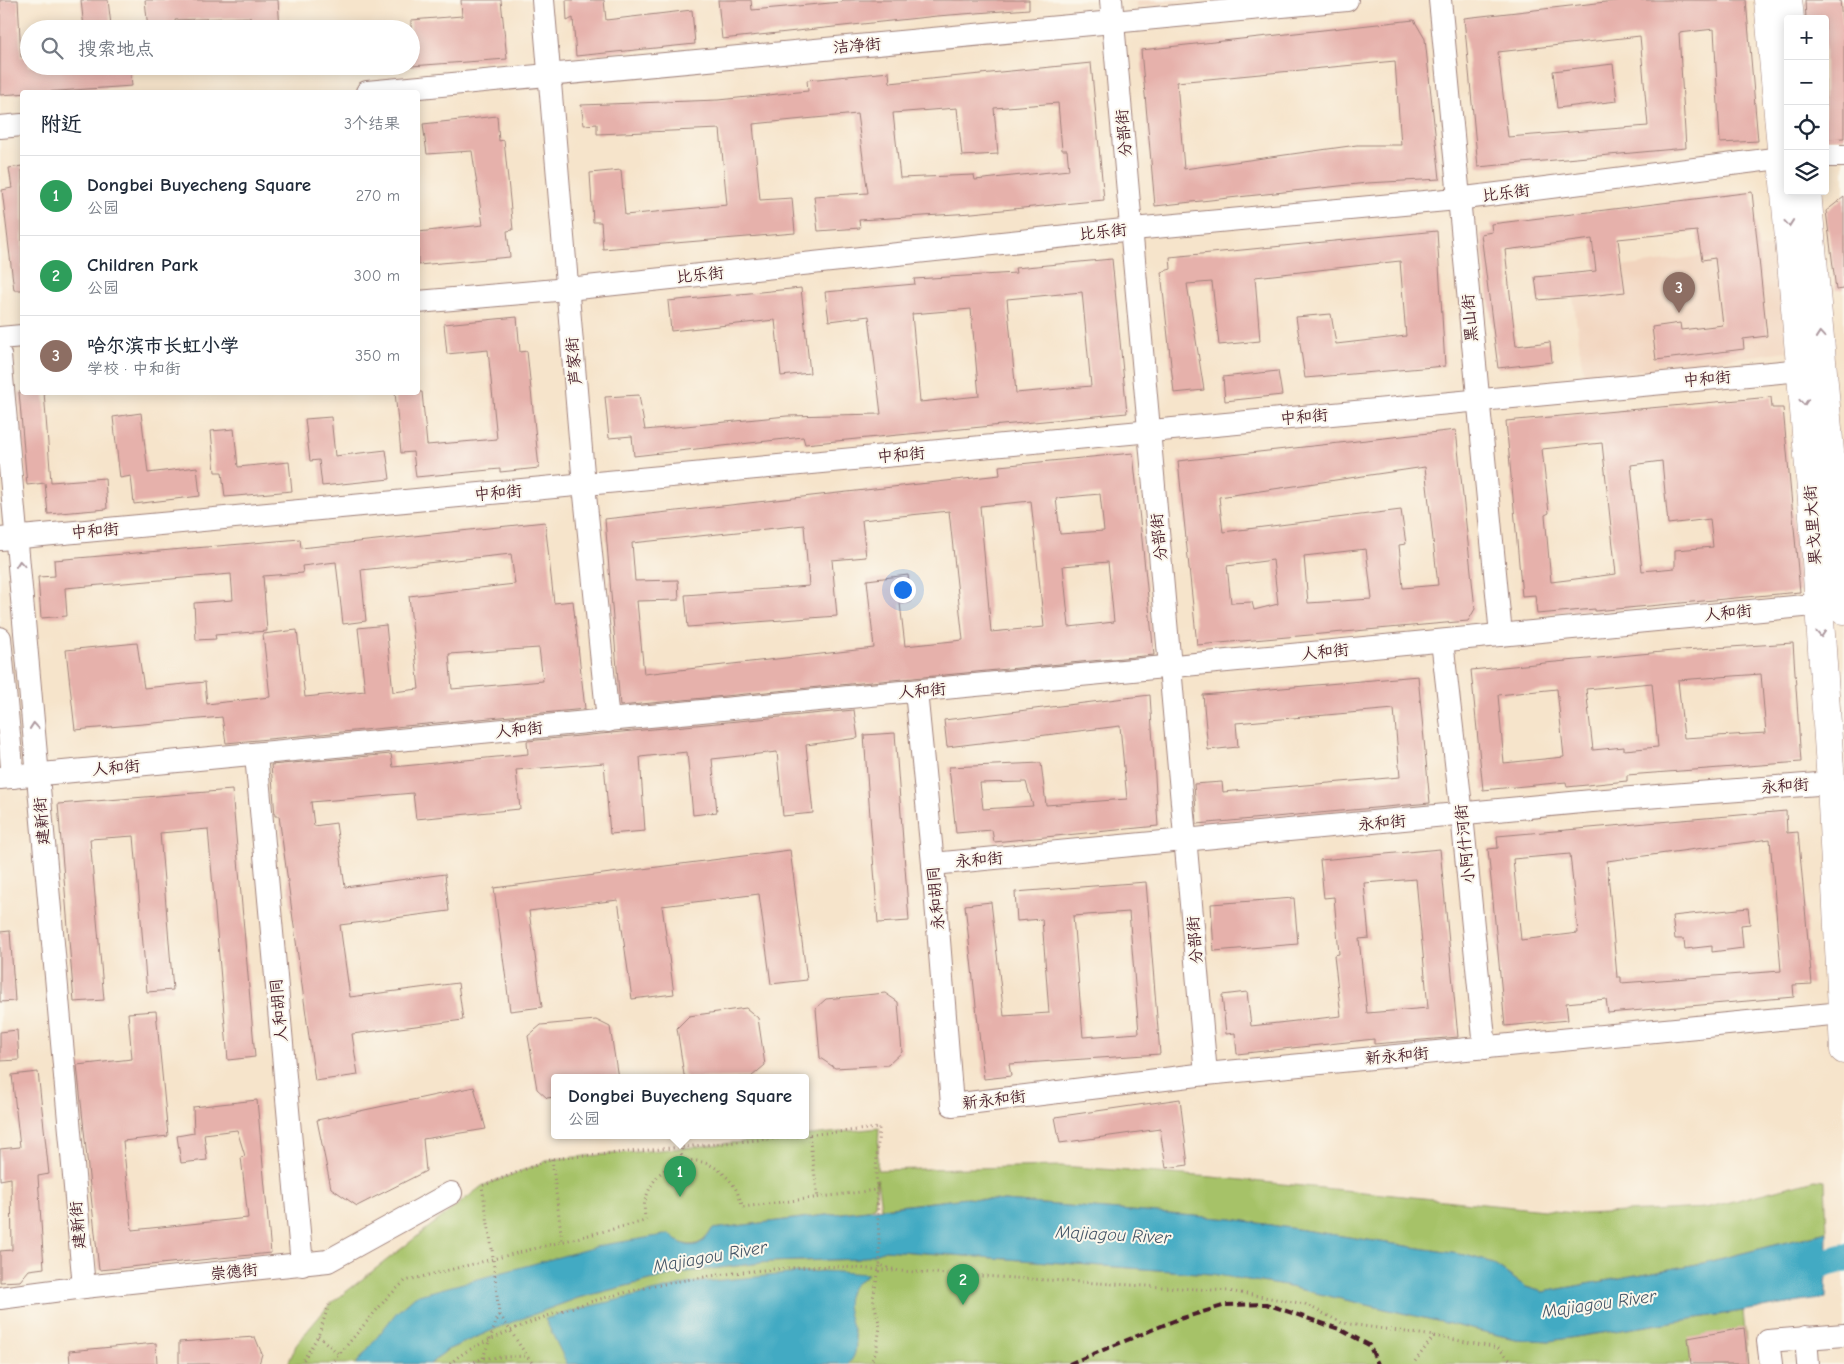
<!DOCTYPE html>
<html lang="zh">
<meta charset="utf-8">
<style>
body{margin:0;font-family:"Comic Neue","LXGW WenKai TC",sans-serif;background:#f2f2f3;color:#1f2937}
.controls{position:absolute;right:15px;top:15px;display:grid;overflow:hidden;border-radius:5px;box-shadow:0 2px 12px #0003}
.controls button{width:45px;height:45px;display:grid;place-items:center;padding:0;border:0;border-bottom:1px solid #e0e1e3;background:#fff;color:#1f2937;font:25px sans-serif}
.you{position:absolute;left:902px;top:589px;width:18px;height:18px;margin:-12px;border:4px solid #fff;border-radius:50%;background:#1a73e8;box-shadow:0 0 0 8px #1a73e833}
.badge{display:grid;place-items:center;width:32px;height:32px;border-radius:50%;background:#1f6fb2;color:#fff;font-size:16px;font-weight:700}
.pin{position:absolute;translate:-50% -41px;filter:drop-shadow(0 1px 2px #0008)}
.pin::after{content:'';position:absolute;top:26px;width:18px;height:15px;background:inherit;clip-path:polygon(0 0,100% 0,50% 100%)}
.popup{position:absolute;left:551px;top:1074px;width:258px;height:65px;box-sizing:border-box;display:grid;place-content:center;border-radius:5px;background:#fff;filter:drop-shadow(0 1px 4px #0005);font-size:16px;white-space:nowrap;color:#747a83}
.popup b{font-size:19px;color:#1f2937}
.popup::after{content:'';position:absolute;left:50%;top:100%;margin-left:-10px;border:10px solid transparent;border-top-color:#fff}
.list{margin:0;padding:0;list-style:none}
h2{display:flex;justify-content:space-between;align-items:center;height:65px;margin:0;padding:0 20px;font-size:21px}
h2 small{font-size:16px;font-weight:400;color:#747a83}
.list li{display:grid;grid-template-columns:32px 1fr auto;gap:15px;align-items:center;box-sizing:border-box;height:80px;padding:0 20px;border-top:1px solid #e0e1e3}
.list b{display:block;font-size:19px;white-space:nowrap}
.list p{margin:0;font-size:16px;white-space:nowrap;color:#747a83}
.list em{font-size:16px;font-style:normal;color:#747a83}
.icon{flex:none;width:28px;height:28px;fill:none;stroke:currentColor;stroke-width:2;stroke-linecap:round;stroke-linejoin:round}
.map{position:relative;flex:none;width:1844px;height:1364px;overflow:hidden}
.search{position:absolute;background:#fff;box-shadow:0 2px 12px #0003;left:20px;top:20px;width:400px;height:55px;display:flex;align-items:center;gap:12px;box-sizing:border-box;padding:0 18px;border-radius:28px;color:#747a83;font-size:19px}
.panel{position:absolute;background:#fff;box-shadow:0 2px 12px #0003;left:20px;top:90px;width:400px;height:305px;border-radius:5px}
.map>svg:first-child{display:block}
.built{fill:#f2d4be}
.green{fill:#a6c268;stroke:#78704a}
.water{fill:#43aac3;stroke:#466477}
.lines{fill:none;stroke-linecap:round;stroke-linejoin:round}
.river{stroke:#43aac3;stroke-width:29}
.building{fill:#e6b1ab;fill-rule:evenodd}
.minor-casing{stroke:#a0827b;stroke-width:24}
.major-casing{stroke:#a0827b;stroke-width:29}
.path{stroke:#a0827b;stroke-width:3;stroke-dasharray:1 4;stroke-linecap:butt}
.minor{stroke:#fff;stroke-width:22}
.major{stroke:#fff;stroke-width:28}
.rail{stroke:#4a1f2b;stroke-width:4;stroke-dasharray:8 4;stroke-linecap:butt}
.path-bridge{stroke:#a0827b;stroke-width:3;stroke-dasharray:1 4;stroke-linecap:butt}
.oneway{stroke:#ae9aa0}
.labels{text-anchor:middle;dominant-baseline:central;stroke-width:4;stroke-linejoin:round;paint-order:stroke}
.street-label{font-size:16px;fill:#4a1f2b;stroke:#fbf7ec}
.water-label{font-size:18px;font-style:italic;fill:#475768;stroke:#fbf7ec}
</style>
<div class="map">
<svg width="1844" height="1364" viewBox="0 0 1844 1364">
<rect width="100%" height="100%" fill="#fbf7ec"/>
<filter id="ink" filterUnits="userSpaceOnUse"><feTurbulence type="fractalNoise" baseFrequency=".02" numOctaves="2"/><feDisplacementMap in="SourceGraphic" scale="10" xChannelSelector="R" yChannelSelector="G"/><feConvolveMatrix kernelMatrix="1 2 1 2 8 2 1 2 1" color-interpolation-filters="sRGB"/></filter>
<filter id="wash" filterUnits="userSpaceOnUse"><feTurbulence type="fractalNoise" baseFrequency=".0096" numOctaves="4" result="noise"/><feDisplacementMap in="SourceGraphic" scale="20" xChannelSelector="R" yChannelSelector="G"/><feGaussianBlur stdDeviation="1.12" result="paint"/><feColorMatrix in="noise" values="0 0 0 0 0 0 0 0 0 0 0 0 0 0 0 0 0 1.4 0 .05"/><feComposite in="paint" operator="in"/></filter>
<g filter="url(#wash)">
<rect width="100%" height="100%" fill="#f6e4cb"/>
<!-- built -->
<g class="built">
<polygon points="1136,0 1200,0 1136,7"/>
<polygon points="1776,246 1787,351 1584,378 1570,274"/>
</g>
<!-- green -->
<g class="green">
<path d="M879 1128 877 1170 1061 1166 1212 1177 1584 1214 1706 1208 1815 1180 1825 1181 1827 1232 1703 1263 1543 1292 1526 1287 1490 1262 1465 1255 1232 1219 966 1198 881 1208 877 1179 875 1207 866 1210 712 1229C704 1245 691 1249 675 1240L369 1349 356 1364H288L297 1343 329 1305 482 1186 552 1159 682 1148Z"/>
<polygon points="884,1250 1212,1274 1285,1286 1515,1339 1550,1341 1743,1311 1748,1364 430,1364 447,1350 501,1326 578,1298 678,1273 769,1262 859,1259"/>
</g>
<!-- water -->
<g class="water">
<path d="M966 1198 1232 1219 1465 1255 1490 1262 1526 1287 1543 1292 1703 1263 1827 1232 1826 1298 1550 1341 1515 1339 1285 1286 1212 1274 885 1250 859 1259 769 1262 678 1273 578 1298 502 1326 447 1350 430 1364H356L396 1313 415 1296 603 1245 670 1234C686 1251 702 1249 712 1229Z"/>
<path d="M822 1271 868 1274C862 1279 852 1285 849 1293 840 1317 869 1344 848 1364H567L545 1319 587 1307 691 1283Z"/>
</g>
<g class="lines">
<!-- river -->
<polyline class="river" points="1788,1272 1844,1258"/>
</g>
<g id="blocks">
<!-- building -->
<g class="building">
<polygon points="0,0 18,0 21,57 29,56 29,66 130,66 132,86 0,95"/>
<polygon points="81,0 108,0 111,25 84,28"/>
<polygon points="145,0 278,0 280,29 251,29 250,17 175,20 176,29 148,29"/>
<polygon points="461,0 501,0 507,59 411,66 411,20 462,16"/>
<polygon points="566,0 604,0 606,20 692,10 695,44 576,56 573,18 567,21"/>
<polygon points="718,0 751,0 752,10 842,2 842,0 1029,0 1029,9 937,16 722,39"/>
<path d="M1623 0H1746L1758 141 1720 143 1714 29 1679 33 1686 148 1478 167 1464 18ZM1640 36 1648 126 1508 137 1498 52Z"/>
<polygon points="1805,0 1840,0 1844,37 1844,138 1825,139 1825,19 1806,19"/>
<path d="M1414 20 1425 39 1440 179 1367 183 1155 206 1141 50ZM1395 61 1401 145H1357L1184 169 1177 82Z"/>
<path d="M1091 63 1104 200 972 213 859 220 860 228 818 231 814 196 868 193 866 180 857 114 804 119 753 124 760 200 792 198 795 233 603 249 601 222H593L590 173 621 170 625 215 727 205 720 129 597 134V124L584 125 581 105 718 100 808 91 807 80 889 72 890 83ZM1058 103 1062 150H1067L1069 170 975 180 974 175 900 178 893 113 957 108 962 156 998 154 994 108Z"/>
<polygon points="1613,64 1617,101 1557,108 1553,71"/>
<polygon points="497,116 499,141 504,140 513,230 507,231 510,257 418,265 418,232 483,225 472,151 427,154 423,124"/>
<polygon points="22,166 22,290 14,290 2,190 12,188 9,168"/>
<polygon points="1752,192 1767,336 1743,339 1744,349 1656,360 1652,327 1680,323 1681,330 1723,325 1715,258 1702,260 1697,231 1618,239 1625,292 1598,295 1538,300 1535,277 1596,271 1592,239 1505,250 1516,346 1550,342 1552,362 1498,368 1481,234 1492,232 1491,224"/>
<polygon points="1844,197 1844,289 1836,290 1826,211"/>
<polygon points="1437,231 1445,366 1305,378 1296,317 1331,314 1336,344 1406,336 1400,261 1255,277 1260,341 1219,345 1212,282 1187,284 1204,390 1174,393 1161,272 1171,269 1170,257"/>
<path d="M1112 259 1127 413 805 444 803 437 634 456 632 436 609 438 605 397 639 395 645 430 787 416 881 414 869 316 829 321 825 292 915 284 914 279 1016 273 1015 268ZM1082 292 1091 386 1016 393 1007 299ZM971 309 979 396 920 402 912 314Z"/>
<polygon points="801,288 810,373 781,376 775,320 671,331 668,301"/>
<polygon points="517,317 520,352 527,351 539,468 500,472 500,469 416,477 413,452 401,453 395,392 422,392 427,445 497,439 488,350 447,354 444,324"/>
<polygon points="1278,371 1282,395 1225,401 1223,377"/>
<polygon points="19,392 44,392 51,482 105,478 107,509 48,514 45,483 27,485"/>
<path d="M1771 397 1772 408H1783L1800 592 1595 611V609L1537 614 1535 595 1522 596 1506 421ZM1602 443 1616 574 1551 582 1545 515 1549 513 1542 449ZM1662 461 1668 524 1710 519 1713 547 1675 550V568L1642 571 1631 465Z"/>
<polygon points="141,413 148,473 197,467 200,496 134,504 131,476 120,478 113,417"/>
<polygon points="331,417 335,456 386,450 390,479 322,486 319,460 310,461 305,419"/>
<polygon points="234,429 238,467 289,462 292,491 225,497 222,472 215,472 211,431"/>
<path d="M1456 430 1475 609 1468 621 1197 645 1178 461ZM1425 467 1438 585 1403 588 1399 545 1406 544 1401 510 1223 532 1219 497ZM1366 549 1372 599 1308 603 1304 556ZM1273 560 1278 604 1254 610 1252 602 1231 603 1227 566Z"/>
<path d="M1133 453 1154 655 620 706 605 519 1000 475 999 466ZM1100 494 1104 531 1060 534 1056 498ZM1031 501 1044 627 991 632 980 506ZM949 511 963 640 905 646 900 603 911 602 908 575 867 580 874 648 644 674 637 601 679 600 678 580 635 581 632 543 804 525 809 586 685 595 688 627 837 616 832 560 866 557 862 520ZM1108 562 1114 622 1069 627 1063 566Z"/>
<path d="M545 522 554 603 573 601 585 709 226 743 222 717 75 730 66 650 137 643 144 688 205 682 207 704 270 697 263 634 297 630 305 697 365 691 358 628 386 625 393 692 419 689 409 596 515 584 511 554 361 570 366 621 343 624 336 562 302 566 303 573 263 576 267 631 215 635 216 639 196 640 194 603 233 600 231 574 65 588 67 616 41 618 38 577 55 576 54 560 300 539 301 548ZM539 648 543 681 452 689 449 654Z"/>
<path d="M1793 643 1801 762 1627 775V781L1567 787 1566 782 1483 790 1471 670 1683 650ZM1761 674 1766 733 1684 738 1678 680ZM1652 683 1658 747 1624 750V747L1593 750 1586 689ZM1557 689 1564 757 1504 763 1498 695Z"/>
<polygon points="1418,676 1430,803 1197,824 1194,784 1222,782 1223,792 1400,777 1394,709 1236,723 1238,747 1208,750 1203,695"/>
<path d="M1150 695 1158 826 994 842 992 830 956 833 949 767 1041 763 1046 805 1127 799 1120 726 947 747 944 720ZM1026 782 1033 806 983 809 980 783Z"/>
<polygon points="854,710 858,738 806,745 813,813 783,816 777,752 712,759 717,812 693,815 687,752 640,757 645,831 610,834 604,763 516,770 520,809 416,819 413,793 311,802 314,826 336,823 345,887 445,874 449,911 340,925 350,997 458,983 463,1020 352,1034 358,1075 315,1081 279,816 275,816 271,765 391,754 393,767 528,754 527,741"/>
<polygon points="895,733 909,921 878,923 864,735"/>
<polygon points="232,790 255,1057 228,1060 208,829 160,833 173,990 147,992 134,836 90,839 104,1000 74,1002 58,804"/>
<path d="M1786 811 1787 833 1798 832 1812 984 1793 985 1794 997 1608 1013 1606 999 1566 1003 1568 1020 1505 1026 1488 849 1498 848 1497 836ZM1770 839 1781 971 1621 983V977H1617L1607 861ZM1570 854 1578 933 1521 940 1513 859Z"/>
<path d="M1440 849 1458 1037 1374 1044V1039L1237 1054 1235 1033 1226 1034 1222 995 1247 992 1251 1026 1341 1016 1334 955 1339 954 1334 897 1324 898 1320 860ZM1416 879 1428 1008 1367 1013 1359 939 1369 938 1364 883Z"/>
<polygon points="790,850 807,980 771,984 759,894 662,906 674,994 632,999 618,900 529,911 542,1007 510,1011 494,888"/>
<path d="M1146 882 1160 1054 1009 1064 1011 1076 984 1079 965 905 991 902 1004 1016 1049 1013 1042 919 1017 921 1015 892ZM1129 912 1139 1033 1083 1037 1073 916Z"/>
<polygon points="1294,898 1298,944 1214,951 1211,904"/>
<polygon points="1748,908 1750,924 1741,925 1743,948 1712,952 1712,946 1685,949 1684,939 1675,939 1672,916"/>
<polygon points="10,931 15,1001 0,1002 0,932"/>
<polygon points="885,993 898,1002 902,1052 888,1065 835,1068 820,1058 816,1008 826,999"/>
<polygon points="746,1008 758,1018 765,1065 751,1077 688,1078 684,1075 677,1028 689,1016"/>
<polygon points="156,1011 168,1136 123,1141 132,1230 248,1218 241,1157 245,1156 237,1130 204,1134 207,1160 181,1163 177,1136 194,1133 193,1107 257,1100 271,1253 99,1270 77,1065 132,1059 128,1013"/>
<polygon points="596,1020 610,1027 618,1078 555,1078 555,1097 547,1098 537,1089 528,1036 541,1025"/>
<polygon points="17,1030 19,1060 0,1061 0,1032"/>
<polygon points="38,1072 49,1174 38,1176 44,1268 29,1270 20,1281 0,1282 0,1251 12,1250 11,1178 0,1180 0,1149 20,1147 12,1075"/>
<polygon points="474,1087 486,1129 423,1139 426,1171 357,1206 331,1188 317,1120"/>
<polygon points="1180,1099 1188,1165 1166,1168 1160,1129 1060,1143 1055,1117"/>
<polygon points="1744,1328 1748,1364 1691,1364 1688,1338"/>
<polygon points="255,1337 262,1354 259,1364 179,1364 179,1342"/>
<polygon points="156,1343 157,1364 70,1364 69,1351"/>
</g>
</g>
</g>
<g filter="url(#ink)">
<use href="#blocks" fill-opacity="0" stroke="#a0827b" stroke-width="1"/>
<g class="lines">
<!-- minor casing -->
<g class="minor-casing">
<g id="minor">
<polyline points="543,0 584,485 608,721"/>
<polyline points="1111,0 1206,1074"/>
<polyline points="1440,0 1501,635"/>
<polyline points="367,92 1347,0"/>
<polyline points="0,127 22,125"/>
<polyline points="1825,156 1844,156"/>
<polyline points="418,302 568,289 1133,229 1457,199 1788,157"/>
<polyline points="0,338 22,336"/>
<polyline points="0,355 84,1287"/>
<polyline points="0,539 1802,370"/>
<polyline points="0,638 13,777"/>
<polyline points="1442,641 1462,815 1485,1048"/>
<polyline points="916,691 933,864 952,1105 1206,1074 1842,1013"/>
<polyline points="256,755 302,1265"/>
<polyline points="0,778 1835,603"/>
<polyline points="933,864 1592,801 1831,783"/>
<polyline points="0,1298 84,1287 328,1261 451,1193"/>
<polyline points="1806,1337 1808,1364"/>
<polyline points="1771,1364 1768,1341 1844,1335"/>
</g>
</g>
<!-- major casing -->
<g class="major-casing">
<g id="major">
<polyline points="1768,0 1812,501 1831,783 1844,1050"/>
<polyline points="1788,0 1790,19"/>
<polyline points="1807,191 1844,610"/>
</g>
</g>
<!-- path -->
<g class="path">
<polyline points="805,1135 879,1128 876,1170 880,1265"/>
<polyline points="809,1135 818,1198"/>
<polyline points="552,1159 562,1241"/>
<polyline points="681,1160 682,1148"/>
<polyline points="492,1249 482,1186 552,1159 802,1136"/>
<polyline points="318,1336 339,1354"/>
<polyline points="1434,1336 1498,1348 1515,1364"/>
<polyline points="301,1364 318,1336 329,1305"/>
<path d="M331 1364 386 1299 405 1281 645 1221C645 1214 643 1204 646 1198 660 1153 708 1148 734 1186 738 1192 740 1200 743 1207L876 1190"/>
<path d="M450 1364C463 1351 479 1345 496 1337 591 1293 702 1272 806 1267 835 1265 865 1269 894 1271"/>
<polyline points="470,1364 483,1358 527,1356 533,1364"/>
<polyline points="870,1364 876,1352 880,1327 873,1298 880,1265 899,1271 1229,1291 1305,1304 1342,1323 1434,1336 1413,1364"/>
</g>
<!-- minor -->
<use href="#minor" class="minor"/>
<!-- major -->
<use href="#major" class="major"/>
<!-- rail -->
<polyline class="rail" points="1069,1364 1176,1320 1226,1305 1266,1304 1339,1329 1369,1345 1378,1364"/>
<!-- path-bridge -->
<g class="path-bridge">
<polyline points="500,1315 527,1356"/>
<polyline points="483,1358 499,1314 492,1249"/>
</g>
</g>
<!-- one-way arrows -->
<defs><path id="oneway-chevron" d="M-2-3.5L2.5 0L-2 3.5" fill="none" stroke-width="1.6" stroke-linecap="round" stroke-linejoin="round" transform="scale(1.25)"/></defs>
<g class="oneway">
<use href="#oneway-chevron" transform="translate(1789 223) rotate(85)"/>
<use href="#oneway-chevron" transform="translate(1820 335) rotate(-95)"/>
<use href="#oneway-chevron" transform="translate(1804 402) rotate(86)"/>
<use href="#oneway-chevron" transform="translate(20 564) rotate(-95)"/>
<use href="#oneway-chevron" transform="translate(1821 634) rotate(86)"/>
<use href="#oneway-chevron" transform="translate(34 726) rotate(-95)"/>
</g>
</g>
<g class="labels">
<!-- street labels -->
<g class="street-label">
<text transform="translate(857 46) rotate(-5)">洁净街</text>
<text transform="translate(1124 133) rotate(-95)">分部街</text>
<text transform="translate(1506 193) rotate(-7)">比乐街</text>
<text transform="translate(1103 232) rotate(-6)">比乐街</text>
<text transform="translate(700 275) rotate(-6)">比乐街</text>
<text transform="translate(1470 318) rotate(-95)">黑山街</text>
<text transform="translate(574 361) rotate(-95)">芦家街</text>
<text transform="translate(1707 379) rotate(-5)">中和街</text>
<text transform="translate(1304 417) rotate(-5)">中和街</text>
<text transform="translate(901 455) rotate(-5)">中和街</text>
<text transform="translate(498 493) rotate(-5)">中和街</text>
<text transform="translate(1813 525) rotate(-94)">果戈里大街</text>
<text transform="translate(95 531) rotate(-5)">中和街</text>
<text transform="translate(1159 537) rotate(-96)">分部街</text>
<text transform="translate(1728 613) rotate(-6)">人和街</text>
<text transform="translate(1325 652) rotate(-6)">人和街</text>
<text transform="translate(922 691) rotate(-5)">人和街</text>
<text transform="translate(519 730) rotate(-6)">人和街</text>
<text transform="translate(116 768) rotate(-5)">人和街</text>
<text transform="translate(1785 786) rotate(-4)">永和街</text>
<text transform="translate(42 821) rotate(-95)">建新街</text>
<text transform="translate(1382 823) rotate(-5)">永和街</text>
<text transform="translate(1465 844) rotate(-96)">小阿什河街</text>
<text transform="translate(979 860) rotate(-5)">永和街</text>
<text transform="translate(936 898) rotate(-95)">永和胡同</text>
<text transform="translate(1195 940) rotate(-95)">分部街</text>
<text transform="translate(279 1010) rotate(-95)">人和胡同</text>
<text transform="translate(1397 1056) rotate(-5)">新永和街</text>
<text transform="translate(994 1100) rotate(-7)">新永和街</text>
<text transform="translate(78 1225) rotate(-95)">建新街</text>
<text transform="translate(234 1272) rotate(-6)">崇德街</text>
</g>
<!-- water labels -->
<g class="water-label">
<text transform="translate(1113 1235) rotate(3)">Majiagou River</text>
<text transform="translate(710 1257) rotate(-10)">Majiagou River</text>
<text transform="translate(1599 1304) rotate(-8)">Majiagou River</text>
</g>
</g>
</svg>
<div class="controls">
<button>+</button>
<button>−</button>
<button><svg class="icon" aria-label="locate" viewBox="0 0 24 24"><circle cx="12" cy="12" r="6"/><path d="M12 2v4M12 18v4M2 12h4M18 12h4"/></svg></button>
<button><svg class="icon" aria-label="layers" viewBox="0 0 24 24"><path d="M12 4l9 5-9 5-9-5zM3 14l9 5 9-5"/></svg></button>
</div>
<div class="you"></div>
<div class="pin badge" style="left:680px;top:1197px;background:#2e9e5b">1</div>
<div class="popup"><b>Dongbei Buyecheng Square</b>公园</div>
<div class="pin badge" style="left:963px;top:1305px;background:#2e9e5b">2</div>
<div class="pin badge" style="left:1679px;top:313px;background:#8d6e63">3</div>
<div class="search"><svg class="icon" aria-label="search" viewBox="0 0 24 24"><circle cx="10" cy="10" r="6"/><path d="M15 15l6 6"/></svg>搜索地点</div>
<section class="panel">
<h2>附近<small>3个结果</small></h2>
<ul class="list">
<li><span class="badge" style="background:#2e9e5b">1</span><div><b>Dongbei Buyecheng Square</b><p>公园</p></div><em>270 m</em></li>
<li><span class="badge" style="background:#2e9e5b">2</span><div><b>Children Park</b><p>公园</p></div><em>300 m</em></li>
<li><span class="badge" style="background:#8d6e63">3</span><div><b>哈尔滨市长虹小学</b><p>学校 · 中和街</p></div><em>350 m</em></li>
</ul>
</section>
</div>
